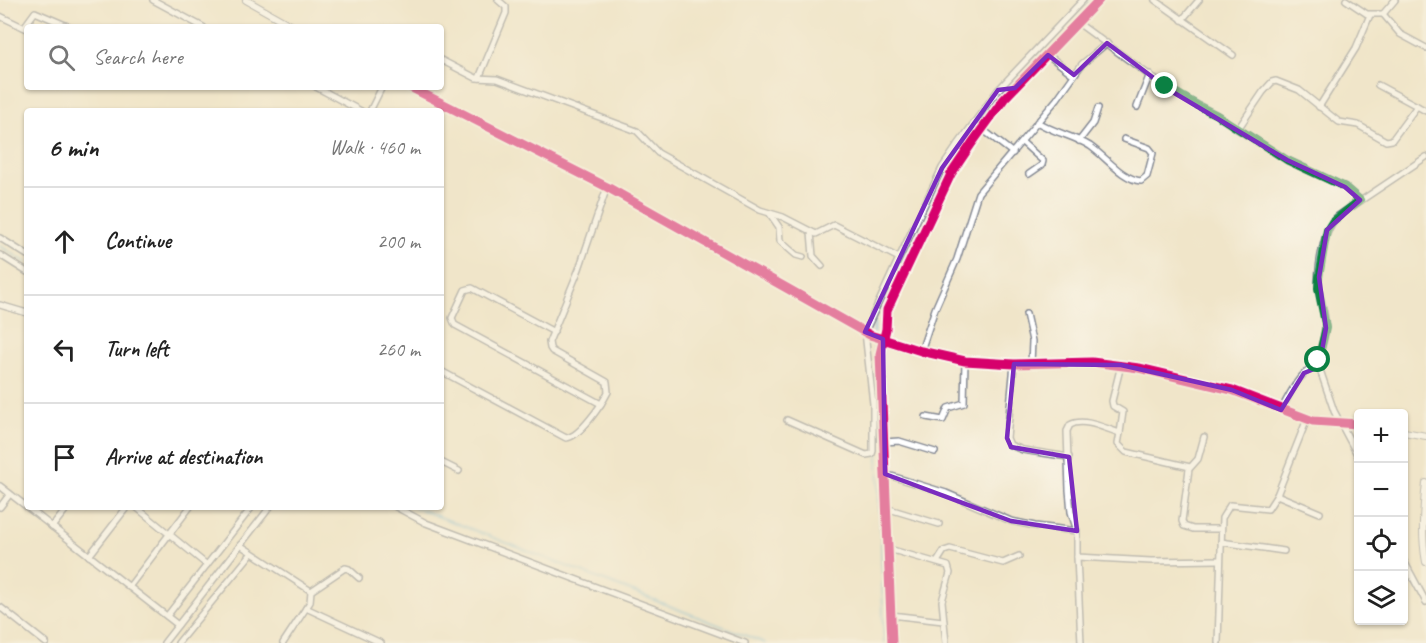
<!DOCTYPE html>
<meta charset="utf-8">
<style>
body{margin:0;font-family:Caveat,sans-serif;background:#f6f6f6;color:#222}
.controls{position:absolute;right:18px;bottom:18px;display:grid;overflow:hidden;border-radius:6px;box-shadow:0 2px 4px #0004}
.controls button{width:54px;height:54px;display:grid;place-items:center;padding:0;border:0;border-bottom:2px solid #e0e0e0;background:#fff;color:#222;font:30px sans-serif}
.stop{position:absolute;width:18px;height:18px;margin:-14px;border:4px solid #0b8043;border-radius:50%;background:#fff}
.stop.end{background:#0b8043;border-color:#fff;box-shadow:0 2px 6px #0008}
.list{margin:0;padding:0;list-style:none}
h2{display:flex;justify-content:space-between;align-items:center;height:78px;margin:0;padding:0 24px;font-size:26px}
h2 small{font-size:20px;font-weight:400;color:#767676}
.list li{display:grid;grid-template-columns:39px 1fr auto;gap:18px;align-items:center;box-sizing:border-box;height:108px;padding:0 24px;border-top:2px solid #e0e0e0}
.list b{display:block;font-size:22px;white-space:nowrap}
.list em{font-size:20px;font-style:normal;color:#767676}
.icon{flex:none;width:33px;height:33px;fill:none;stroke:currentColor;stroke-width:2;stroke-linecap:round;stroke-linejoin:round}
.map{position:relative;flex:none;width:1426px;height:643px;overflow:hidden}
.search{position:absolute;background:#fff;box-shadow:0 2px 4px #0004;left:24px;top:24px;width:420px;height:66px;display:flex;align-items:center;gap:15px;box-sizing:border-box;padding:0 21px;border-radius:6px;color:#767676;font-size:22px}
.panel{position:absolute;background:#fff;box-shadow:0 2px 4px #0004;left:24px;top:108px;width:420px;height:402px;border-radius:6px}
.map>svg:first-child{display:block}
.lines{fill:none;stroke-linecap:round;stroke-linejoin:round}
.stream{stroke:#53abd0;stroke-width:1.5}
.minor-casing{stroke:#868a94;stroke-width:8}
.tertiary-casing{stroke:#868a94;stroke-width:8}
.minor{stroke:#fff;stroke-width:5}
.tertiary{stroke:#fff;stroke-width:6}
.cycleway-casing{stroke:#fbf7ec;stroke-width:13}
.cycleway{stroke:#d6006c;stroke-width:9}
.route{stroke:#0b8043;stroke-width:8}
.marked{fill:none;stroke:#7b2cbf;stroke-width:4.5;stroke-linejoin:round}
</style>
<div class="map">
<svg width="1426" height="643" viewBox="0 0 1426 643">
<rect width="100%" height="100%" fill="#fbf7ec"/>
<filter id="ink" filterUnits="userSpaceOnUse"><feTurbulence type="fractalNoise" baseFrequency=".0167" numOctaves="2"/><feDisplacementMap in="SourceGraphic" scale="12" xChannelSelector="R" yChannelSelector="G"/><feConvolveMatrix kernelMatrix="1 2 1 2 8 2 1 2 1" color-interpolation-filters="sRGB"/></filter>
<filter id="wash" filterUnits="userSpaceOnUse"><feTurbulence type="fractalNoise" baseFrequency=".008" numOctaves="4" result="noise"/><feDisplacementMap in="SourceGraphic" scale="24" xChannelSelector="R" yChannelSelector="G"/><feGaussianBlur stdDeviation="1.35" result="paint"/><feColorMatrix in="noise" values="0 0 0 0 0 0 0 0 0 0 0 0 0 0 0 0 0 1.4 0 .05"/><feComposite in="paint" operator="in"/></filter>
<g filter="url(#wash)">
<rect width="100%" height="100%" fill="#f0e5c9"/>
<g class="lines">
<!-- stream -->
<g class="stream">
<polyline points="978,125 1000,95 1090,0"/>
<polyline points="0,246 27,263"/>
<polyline points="890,283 942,175 975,129"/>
<polyline points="874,320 874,333"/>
<polyline points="874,338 884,643"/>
<polyline points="414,507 765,643"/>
</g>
</g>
</g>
<g filter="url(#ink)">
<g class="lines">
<!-- minor casing -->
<g class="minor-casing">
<g id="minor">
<polyline points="153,0 203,27"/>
<polyline points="1155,0 1233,55"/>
<polyline points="1346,0 1367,14 1383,14 1400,34 1426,48"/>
<polyline points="1383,14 1395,0"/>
<polyline points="0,16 27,29"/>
<polyline points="1182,20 1199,0"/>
<polyline points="1078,23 1171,91 1217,115 1238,129 1263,92 1272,82 1276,81 1299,90 1339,122 1358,125 1386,141 1392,140 1417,106 1426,111"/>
<polyline points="24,27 35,12 70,27"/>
<polyline points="1048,55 1074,75"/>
<polyline points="441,60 476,78 497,79 637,131 658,153 760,210 783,217 816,234 834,225 899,258"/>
<polyline points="479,78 506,13 506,7 498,0"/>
<polyline points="1378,85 1417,106"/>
<polyline points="316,87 361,111"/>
<polyline points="1137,107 1150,74"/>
<polyline points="1319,107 1356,48 1370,15"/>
<polyline points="370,111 382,87"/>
<path d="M1037 122C1055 133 1074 136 1090 146 1106 157 1122 179 1141 181L1147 176 1153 153 1149 148 1124 139"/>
<polyline points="982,129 1013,153"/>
<polyline points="1238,129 1287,160 1345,187 1360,200"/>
<polyline points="1079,141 1093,123 1098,108"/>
<polyline points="1022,142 1043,161 1042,165 1029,174"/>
<polyline points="770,214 779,227 780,241 796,255 803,257"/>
<polyline points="811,232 813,256 822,266"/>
<polyline points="0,238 27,255"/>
<polyline points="0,255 27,272"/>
<polyline points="0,305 27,313"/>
<polyline points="1026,314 1032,341 1031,364"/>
<polyline points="554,332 472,288 465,290 452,318 455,325 601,404"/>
<polyline points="921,351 935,309 957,259 978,193 1057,99 1082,64 1107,43"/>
<polyline points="1014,364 1007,438 1010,445 1023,450 1069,457"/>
<path d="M1121 365 1112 401 1113 406 1123 412 1120 433C1106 429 1084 417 1070 425L1067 431 1069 490 1071 512 1077 531V557L1151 561 1220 560"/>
<path d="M441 371 566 438C580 437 602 404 608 392L607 382 552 351 550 348 549 342 579 269 607 187"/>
<path d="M1281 410C1290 395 1300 368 1319 367"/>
<polyline points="926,417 943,420 948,408 964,403 965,361"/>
<polyline points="1307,419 1277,495 1320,513"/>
<polyline points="787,420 866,455 872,454 873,451 873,404 865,332 899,258 942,168 957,146 998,90 1083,0"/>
<polyline points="1120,433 1118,444 1126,452 1190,467"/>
<polyline points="1204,437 1198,459 1189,469 1182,521 1184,526 1193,529 1221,529"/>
<polyline points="884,442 899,441 935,452"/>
<path d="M1358 456 1334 411 1319 367C1318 354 1324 343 1325 330 1327 316 1320 302 1319 288 1317 268 1323 230 1338 216L1426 157"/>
<polyline points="441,462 459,471"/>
<polyline points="885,474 946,493 1011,521 1035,526 1077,531"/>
<polyline points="0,486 27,507"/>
<polyline points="0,507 10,494"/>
<polyline points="27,507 178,625"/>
<polyline points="136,507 207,565"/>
<polyline points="396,507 426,523 745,643"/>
<polyline points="886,508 939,524"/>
<polyline points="52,527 68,507"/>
<polyline points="1221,542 1284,551"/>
<polyline points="240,545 311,591"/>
<polyline points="889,549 948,566 950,573 942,601 946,643"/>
<polyline points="89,556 127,507"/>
<polyline points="1077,557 1081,643"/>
<polyline points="1404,561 1426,602"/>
<polyline points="937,562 944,551 950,549 1003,563 1019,556"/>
<polyline points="129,587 190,507"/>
<polyline points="0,607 46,643"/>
<polyline points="306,608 381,643"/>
<polyline points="891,615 943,621"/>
<polyline points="167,616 252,507"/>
<polyline points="164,643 270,507"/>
<polyline points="178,643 251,554"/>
<polyline points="283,643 310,602 311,591 345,568 349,569 359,578"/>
<polyline points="892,643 880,354 886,329 887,310 951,174 972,143 1004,99 1099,0"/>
<polyline points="1218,643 1222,518 1230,505 1268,509 1277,495"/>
</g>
</g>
<!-- tertiary casing -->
<g class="tertiary-casing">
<g id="tertiary">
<polyline points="246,0 294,27"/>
<polyline points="410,87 607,187 870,335 921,351 965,361 1014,364 1092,362 1139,368 1232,390 1313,421 1358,424"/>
<polyline points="1404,432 1426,436"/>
<path d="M1426 483C1423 510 1421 535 1426 562"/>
</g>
</g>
<!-- minor -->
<use href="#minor" class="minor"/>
<!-- tertiary -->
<use href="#tertiary" class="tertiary"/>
<!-- cycleway casing -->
<g class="cycleway-casing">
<g id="cycleway">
<polyline points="410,87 607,187 870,335 921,351 965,361 1014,364 1092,362 1139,368 1232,390 1313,421 1358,424"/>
<polyline points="892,643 880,354 886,329 887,310 951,174 972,143 1004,99 1099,0"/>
</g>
</g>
<!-- cycleway -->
<use href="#cycleway" class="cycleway"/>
</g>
</g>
<g class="lines" filter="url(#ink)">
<!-- route -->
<polyline class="route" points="1165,86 1197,105 1217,115 1287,160 1345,187 1360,200 1332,222 1327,230 1319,277 1318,288 1326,328 1318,360"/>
</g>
<!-- marked area -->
<path d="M0 0H1426V643H0ZM1107 43 1171 91 1287 160 1345 187 1360 200 1327 230 1319 277 1326 328 1319 367 1304 373 1281 410 1232 390 1121 365 1014 364 1007 438 1011 447 1069 457 1077 531 1011 521 885 474 883 339 865 332 942 168 998 90 1015 88 1048 55 1074 75Z" fill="#f0e5c9" fill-opacity=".55" fill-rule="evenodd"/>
<path class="marked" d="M1107 43 1171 91 1287 160 1345 187 1360 200 1327 230 1319 277 1326 328 1319 367 1304 373 1281 410 1232 390 1121 365 1014 364 1007 438 1011 447 1069 457 1077 531 1011 521 885 474 883 339 865 332 942 168 998 90 1015 88 1048 55 1074 75Z"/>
</svg>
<div class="controls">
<button>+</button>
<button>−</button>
<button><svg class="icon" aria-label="locate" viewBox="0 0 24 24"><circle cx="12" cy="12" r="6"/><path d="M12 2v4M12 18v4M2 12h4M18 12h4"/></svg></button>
<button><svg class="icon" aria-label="layers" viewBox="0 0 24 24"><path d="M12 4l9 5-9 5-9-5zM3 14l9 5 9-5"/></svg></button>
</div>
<div class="stop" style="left:1318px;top:360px"></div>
<div class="stop end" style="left:1165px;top:86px"></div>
<div class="search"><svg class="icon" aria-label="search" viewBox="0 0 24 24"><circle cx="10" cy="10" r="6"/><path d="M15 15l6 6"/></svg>Search here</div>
<section class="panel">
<h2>6 min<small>Walk · 460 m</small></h2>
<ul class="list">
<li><svg class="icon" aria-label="ahead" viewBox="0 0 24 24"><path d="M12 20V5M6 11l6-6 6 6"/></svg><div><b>Continue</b></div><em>200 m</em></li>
<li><svg class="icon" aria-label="left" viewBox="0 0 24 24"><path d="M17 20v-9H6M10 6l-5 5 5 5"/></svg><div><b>Turn left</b></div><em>260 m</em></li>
<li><svg class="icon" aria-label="arrive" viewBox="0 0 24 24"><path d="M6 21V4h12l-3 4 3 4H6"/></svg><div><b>Arrive at destination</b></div></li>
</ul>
</section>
</div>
